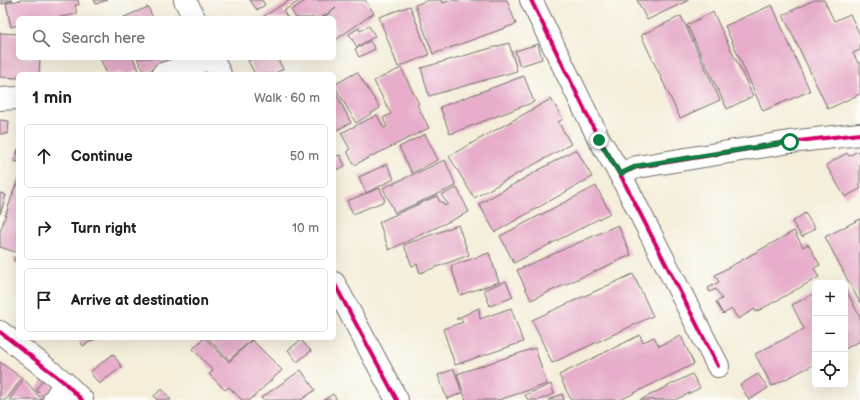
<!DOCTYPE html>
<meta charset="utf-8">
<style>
body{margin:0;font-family:"Balsamiq Sans",sans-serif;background:#f2f2f2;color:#202124}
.controls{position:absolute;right:12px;bottom:12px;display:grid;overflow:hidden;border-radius:6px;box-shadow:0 4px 16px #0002}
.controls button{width:36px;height:36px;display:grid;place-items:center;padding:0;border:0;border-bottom:1px solid #e0e0e0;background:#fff;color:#202124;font:20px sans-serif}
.stop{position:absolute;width:12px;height:12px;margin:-9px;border:3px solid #0b8043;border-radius:50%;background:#fff}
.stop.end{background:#0b8043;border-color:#fff;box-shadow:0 1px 4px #0008}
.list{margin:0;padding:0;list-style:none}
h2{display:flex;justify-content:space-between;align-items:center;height:52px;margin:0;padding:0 16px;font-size:17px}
h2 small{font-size:13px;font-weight:400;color:#757577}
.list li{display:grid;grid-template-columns:26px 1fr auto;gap:12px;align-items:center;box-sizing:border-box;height:64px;margin:0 8px 8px;padding:0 8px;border:1px solid #e0e0e0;border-radius:6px}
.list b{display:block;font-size:15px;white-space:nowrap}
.list em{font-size:13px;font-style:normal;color:#757577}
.icon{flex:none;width:22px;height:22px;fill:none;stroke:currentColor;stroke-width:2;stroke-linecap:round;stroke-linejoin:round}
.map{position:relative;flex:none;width:860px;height:400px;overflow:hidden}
.search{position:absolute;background:#fff;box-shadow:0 4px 16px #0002;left:16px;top:16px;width:320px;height:44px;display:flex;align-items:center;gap:10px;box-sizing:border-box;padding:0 14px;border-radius:6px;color:#757577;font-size:15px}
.panel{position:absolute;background:#fff;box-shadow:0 4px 16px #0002;left:16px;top:72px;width:320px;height:268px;border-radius:6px}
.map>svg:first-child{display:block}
.building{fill:#e7adca}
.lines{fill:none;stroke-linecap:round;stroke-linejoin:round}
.street-casing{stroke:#716f68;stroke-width:24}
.street{stroke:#fff;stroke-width:22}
.cycleway-casing{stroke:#fdfcf7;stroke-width:6}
.cycleway{stroke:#d6006c;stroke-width:4}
.route{stroke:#0b8043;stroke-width:5}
</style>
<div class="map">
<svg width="860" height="400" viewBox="0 0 860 400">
<rect width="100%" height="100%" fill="#fdfcf7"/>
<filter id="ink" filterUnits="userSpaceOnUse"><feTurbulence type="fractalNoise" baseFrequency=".025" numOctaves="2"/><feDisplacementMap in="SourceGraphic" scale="8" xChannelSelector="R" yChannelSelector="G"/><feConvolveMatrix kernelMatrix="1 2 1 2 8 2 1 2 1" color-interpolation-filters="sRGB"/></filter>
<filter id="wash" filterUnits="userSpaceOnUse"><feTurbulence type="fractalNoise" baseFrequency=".012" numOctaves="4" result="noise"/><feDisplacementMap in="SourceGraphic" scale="16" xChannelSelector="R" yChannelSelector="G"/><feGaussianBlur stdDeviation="0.9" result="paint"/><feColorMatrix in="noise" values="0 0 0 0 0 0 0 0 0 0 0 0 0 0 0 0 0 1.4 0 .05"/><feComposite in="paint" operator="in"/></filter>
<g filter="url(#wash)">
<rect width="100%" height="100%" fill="#f4eeda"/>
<g id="blocks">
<!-- building -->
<g class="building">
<polygon points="1,0 13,0 2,4"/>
<polygon points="21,0 78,0 79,5 75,5 77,14 56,18 18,18 18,25 11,27 6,3"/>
<polygon points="94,0 107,0 96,4"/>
<polygon points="250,0 262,0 265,5 257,10"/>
<polygon points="290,0 301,0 283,11 288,18 261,18"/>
<polygon points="307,0 365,0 374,13 334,41 334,18 323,18 336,8 321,18 296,18 291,10"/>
<polygon points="429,0 442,0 443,3 452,0 507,0 516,24 433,54 415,5"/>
<polygon points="637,0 689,0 647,20"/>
<polygon points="814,0 824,0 834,21 850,14 860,35 860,50 853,53 858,63 860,62 860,94 828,109 783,15"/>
<polygon points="772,5 810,91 763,111 725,26"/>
<polygon points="410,6 429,55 398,67 379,17"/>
<polygon points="148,7 153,18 122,18"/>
<polygon points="713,12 753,96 727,109 687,25"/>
<polygon points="681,16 720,100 680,118 641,35"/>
<polygon points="369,26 375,36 357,47 349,34 359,28 360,31"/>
<polygon points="0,33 18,34 18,58 40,58 39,74 18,74 18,78 0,77"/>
<polygon points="370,41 375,49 359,57 355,49"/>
<polygon points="509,43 517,71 429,96 421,68"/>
<polygon points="538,44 542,59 520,66 515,51"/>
<polygon points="100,58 133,58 139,70 130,74 121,74 120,72 116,74 107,74"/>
<polygon points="137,58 165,58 167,62 145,73"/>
<polygon points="253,58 277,58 283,69 274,74 255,74 248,61"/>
<polygon points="401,68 419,104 417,105 429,128 354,165 347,151 350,149 341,133 377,115 384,128 387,127 383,118 391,114 374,81"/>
<polygon points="357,72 380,108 356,123 334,85"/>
<polygon points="524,76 534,102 450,134 440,107"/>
<polygon points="334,89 351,123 334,131"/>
<polygon points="551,99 563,119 558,122 571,144 474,198 449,156"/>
<polygon points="0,120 9,121 8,134 0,134"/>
<polygon points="425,134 438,160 412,173 399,147"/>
<polygon points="18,149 18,162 14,161"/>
<polygon points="576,149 592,177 495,232 479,204"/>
<polygon points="858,151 860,154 860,189 845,197 826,165 847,153 849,156"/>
<polygon points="340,155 345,166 334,171 334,157"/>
<polygon points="445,160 456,186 395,213 383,188"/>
<polygon points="387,164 394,179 366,193 359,177"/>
<polygon points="18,178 18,253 0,247 0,232"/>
<polygon points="596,186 610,213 514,263 500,236"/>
<polygon points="380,188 385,201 353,214 347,201"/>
<polygon points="457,188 469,212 389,250 379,222 437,196 440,202 442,202 445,206 448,204 441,195"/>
<polygon points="0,193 6,195 0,214"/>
<polygon points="805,213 815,228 802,237 792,222"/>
<polygon points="860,219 860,303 825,237"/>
<polygon points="458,225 469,255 420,273 417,264 412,266 404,245"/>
<polygon points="618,225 631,255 531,300 517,270"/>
<polygon points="794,231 803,247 808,244 820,265 814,268 819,277 756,312 755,309 738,319 732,309 723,314 716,302 722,299 716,289 710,292 708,288 719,282 715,275"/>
<polygon points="489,253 499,282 460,295 451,266"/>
<polygon points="16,256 18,258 18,264 13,260"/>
<polygon points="633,274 653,316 552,363 532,320"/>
<polygon points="506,281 513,297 490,306 484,290"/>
<polygon points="845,288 860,317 860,341 845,349"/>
<polygon points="815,293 815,364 772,386 755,354 804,329 792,305"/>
<polygon points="479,308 480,319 511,308 523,342 455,365 443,329 463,322 462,319 456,319"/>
<polygon points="640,335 643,342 654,337 659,346 681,336 694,364 620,400 571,400 559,375"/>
<polygon points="79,338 97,338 83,346"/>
<polygon points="204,338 205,338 229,362 252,340 282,370 250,400 242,400 229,387 225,390 209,374 213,371 193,349"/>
<polygon points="208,338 253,338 229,360"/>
<polygon points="301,340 311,351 297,362 288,350"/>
<polygon points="535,348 547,384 499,400 466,400 457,374"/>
<polygon points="113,354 122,367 99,384 90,372"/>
<polygon points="0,362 22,378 6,400 0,400"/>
<polygon points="454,369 462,393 447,399 438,375"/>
<polygon points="301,370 315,390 301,400 263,400 261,398"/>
<polygon points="692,374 700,388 675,400 640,400"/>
<polygon points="758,374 768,388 749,400 740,385"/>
<polygon points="44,378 55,388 45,399 36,390"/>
<polygon points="24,379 42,400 9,400"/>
<polygon points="551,384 554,394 539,400 528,400 525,395"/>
<polygon points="162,389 171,400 157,400 154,396"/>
<polygon points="333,394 337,400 324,400"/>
<polygon points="562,394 564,400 548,400"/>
</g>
</g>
</g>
<g filter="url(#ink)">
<use href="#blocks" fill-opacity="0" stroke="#716f68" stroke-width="1"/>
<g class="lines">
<!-- street casing -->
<g class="street-casing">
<g id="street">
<polyline points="185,0 194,18"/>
<polyline points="531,0 599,139 620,174 637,167 790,142 860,134"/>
<polyline points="212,58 220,74"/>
<polyline points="163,74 212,58"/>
<polyline points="0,99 18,98"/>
<polyline points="620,174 718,366"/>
<polyline points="334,283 397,400"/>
<polyline points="0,332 65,383 82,400"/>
<polyline points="54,400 65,383"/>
</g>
</g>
<!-- street -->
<use href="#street" class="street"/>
<!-- cycleway casing -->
<g class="cycleway-casing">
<g id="cycleway">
<polyline points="531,0 599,139 620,174 637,167 790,142 860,134"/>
<polyline points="620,174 718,366"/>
<polyline points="334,283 397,400"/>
<polyline points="0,332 65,383 82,400"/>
</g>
</g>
<!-- cycleway -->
<use href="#cycleway" class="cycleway"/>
</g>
</g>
<g class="lines" filter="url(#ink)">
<!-- route -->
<polyline class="route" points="599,140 620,174 637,166 790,142"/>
</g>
</svg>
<div class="controls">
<button>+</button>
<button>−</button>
<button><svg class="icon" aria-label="locate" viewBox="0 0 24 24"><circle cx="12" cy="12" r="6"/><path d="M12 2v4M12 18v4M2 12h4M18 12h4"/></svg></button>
</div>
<div class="stop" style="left:790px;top:142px"></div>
<div class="stop end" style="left:599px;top:140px"></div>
<div class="search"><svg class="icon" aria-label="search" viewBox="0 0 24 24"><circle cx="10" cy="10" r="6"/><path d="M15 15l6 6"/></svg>Search here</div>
<section class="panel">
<h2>1 min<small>Walk · 60 m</small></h2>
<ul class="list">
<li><svg class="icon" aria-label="ahead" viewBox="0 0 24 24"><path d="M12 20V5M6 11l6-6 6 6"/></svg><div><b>Continue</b></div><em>50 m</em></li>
<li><svg class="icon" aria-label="right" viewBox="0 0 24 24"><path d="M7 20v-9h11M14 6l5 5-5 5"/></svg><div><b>Turn right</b></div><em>10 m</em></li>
<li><svg class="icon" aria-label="arrive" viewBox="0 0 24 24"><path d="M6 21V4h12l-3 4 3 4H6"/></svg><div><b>Arrive at destination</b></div></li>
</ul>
</section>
</div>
